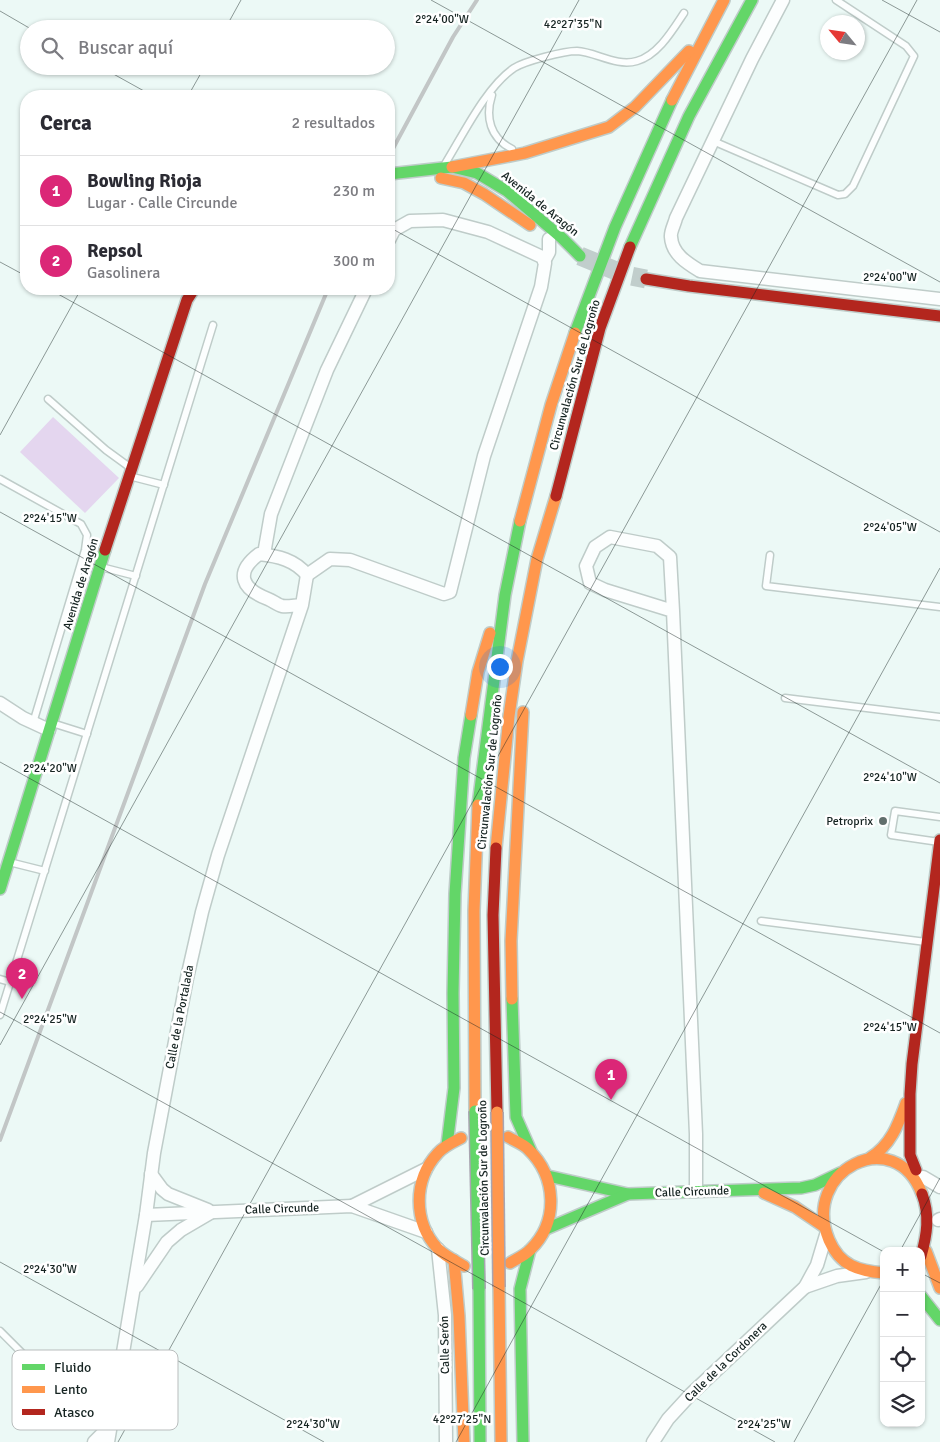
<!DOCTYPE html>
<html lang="es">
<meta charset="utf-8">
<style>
body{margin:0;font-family:Signika,sans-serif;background:#f7f7f7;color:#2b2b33}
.controls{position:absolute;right:15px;bottom:15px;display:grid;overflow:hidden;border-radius:10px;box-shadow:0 1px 4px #0004}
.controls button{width:45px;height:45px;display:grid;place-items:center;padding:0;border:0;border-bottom:1px solid #e1e1e2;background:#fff;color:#2b2b33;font:25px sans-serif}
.compass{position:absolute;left:820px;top:15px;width:45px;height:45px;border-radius:50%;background:#fff;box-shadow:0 1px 4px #0004;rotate:299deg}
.you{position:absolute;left:499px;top:666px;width:18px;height:18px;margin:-12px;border:4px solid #fff;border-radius:50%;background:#1a73e8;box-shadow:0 0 0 8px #1a73e833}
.badge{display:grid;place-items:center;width:32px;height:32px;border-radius:50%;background:#db2777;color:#fff;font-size:16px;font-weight:700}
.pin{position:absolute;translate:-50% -41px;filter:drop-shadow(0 1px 2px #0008)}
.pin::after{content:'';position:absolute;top:26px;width:18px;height:15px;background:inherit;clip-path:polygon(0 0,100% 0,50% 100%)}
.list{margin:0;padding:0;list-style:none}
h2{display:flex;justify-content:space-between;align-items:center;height:65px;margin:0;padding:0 20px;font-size:21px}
h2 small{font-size:16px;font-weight:400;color:#7c7c81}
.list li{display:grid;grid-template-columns:32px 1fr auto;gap:15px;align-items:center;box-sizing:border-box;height:70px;padding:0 20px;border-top:1px solid #e1e1e2}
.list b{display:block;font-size:19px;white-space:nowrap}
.list p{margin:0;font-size:16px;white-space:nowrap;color:#7c7c81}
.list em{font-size:16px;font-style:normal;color:#7c7c81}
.icon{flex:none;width:28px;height:28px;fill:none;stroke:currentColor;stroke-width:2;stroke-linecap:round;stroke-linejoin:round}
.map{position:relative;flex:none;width:940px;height:1442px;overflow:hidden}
.search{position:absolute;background:#fff;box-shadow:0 1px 4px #0004;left:20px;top:20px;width:375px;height:55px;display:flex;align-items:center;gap:12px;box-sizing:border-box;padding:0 18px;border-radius:28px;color:#7c7c81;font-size:19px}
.panel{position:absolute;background:#fff;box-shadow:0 1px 4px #0004;left:20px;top:90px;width:375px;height:205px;border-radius:20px}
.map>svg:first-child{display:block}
.green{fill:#e4d6ef}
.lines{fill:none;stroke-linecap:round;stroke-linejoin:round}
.primary-tunnel{stroke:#c1cecc;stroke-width:19;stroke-dasharray:19 9;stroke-linecap:butt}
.lane-casing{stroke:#bfccc9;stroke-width:9}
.street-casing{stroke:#bfccc9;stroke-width:15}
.fast-casing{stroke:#bfccc9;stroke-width:14}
.slow-casing{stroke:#bfccc9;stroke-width:14}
.jam-casing{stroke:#bfccc9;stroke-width:14}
.lane{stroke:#fcfefe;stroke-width:6}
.street{stroke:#fcfefe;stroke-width:12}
.fast{stroke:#63d668;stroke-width:11}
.slow{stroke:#ff974d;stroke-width:11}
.jam{stroke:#b3261e;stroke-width:11}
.rail{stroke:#c2c6c6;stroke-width:4}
.fast-bridge-casing{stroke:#a9a5b1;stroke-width:14;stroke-linecap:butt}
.slow-bridge-casing{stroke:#a9a5b1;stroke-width:14;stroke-linecap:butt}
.fast-bridge{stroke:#63d668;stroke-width:11}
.slow-bridge{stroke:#ff974d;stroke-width:11}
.ticks{fill:none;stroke:#162422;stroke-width:1;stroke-opacity:0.45}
.poi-dot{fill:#616f6c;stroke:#fff;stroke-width:2}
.labels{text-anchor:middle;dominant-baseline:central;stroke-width:5;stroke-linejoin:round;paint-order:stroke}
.street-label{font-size:12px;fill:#162422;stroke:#fff}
.poi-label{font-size:12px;fill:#162422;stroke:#fff;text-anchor:end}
.key{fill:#fff;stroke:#b9bdbd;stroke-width:1}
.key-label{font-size:14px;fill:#162422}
.ticks-label{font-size:12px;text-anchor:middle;fill:#162422;stroke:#fff;stroke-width:5;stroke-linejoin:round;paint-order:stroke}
</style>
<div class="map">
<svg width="940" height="1442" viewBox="0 0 940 1442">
<rect width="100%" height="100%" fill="#ecf9f6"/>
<!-- green -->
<polygon class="green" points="53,417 119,478 85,513 20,452"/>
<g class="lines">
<!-- primary-tunnel -->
<polyline class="primary-tunnel" points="580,256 626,275 646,279"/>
<!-- lane casing -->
<g class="lane-casing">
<g id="lane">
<path d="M492 95C485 117 490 138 512 149"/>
<polyline points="713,141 838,195 845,194 853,186 914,56 906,46 836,0"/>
<path d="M445 164C463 135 486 87 514 68 525 61 564 51 577 51 596 52 616 67 637 61 658 55 672 31 684 13"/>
<polyline points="48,399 106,450 128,466"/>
<polyline points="129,476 164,485"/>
<polyline points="0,479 81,524 87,535 85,550 33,723"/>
<polyline points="770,555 766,586 940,607"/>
<polyline points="101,567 136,576"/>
<polyline points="785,698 940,717"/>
<polyline points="52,723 87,734"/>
<polyline points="939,842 891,835 895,811 940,817"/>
<polyline points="9,862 45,871"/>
<polyline points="761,921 926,942"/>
<polyline points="0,979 10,982"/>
<polyline points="0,1015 213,325"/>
<polyline points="0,1331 88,1419 111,1425"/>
</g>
</g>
<!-- street casing -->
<g class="street-casing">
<g id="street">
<path d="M783 0 752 59 676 218C675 223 670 232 671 237 672 254 687 263 700 271L940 299"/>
<polyline points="544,261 549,252 549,239"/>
<polyline points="264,554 271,514 327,370 366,289"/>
<polyline points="307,575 330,559 350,560 444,594 450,592 484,456 541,287 545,263 542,257 488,232 443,220 410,221 394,230 389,240"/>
<polyline points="673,611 605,590 590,583 586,566 595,547 610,537 657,546 670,557 673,611 696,1134 696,1191"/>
<polyline points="0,703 23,718 49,730"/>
<polyline points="151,1174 162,1189 168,1194 208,1210"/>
<polyline points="923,1177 940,1187"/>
<polyline points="352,1206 426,1169"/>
<polyline points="146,1215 352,1206 426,1232"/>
<polyline points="938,1220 940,1219"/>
<polyline points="438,1249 445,1315 446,1442"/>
<polyline points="137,1286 167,1242 181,1230 210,1213"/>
<polyline points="805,1287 837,1276 866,1272"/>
<polyline points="94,1442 111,1425"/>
<path d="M108 1442 146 1215 154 1153 187 978 202 912 218 855 302 605 307 575C295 560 278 556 259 554 234 573 242 589 268 599 273 601 278 605 282 606 288 607 296 605 302 605"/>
<polyline points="653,1442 668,1419 691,1394 805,1287 817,1265 826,1235"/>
</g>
</g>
<!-- fast casing -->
<g class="fast-casing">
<g id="fast">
<polyline points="389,174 452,167 477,173 507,191 562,238 580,256"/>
<polyline points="630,247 689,116 752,0"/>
<polyline points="575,333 615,227 672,100"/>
<polyline points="478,805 505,595 520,521"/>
<polyline points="0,889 105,550"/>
<polyline points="512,999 516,1117 531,1151"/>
<polyline points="447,1145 454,1088 453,993 455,894 464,758 471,715"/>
<polyline points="548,1176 628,1194 801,1188 815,1185 840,1173"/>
<polyline points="546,1229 628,1194"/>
<polyline points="479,1289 480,1442"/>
<polyline points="921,1296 940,1320"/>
<polyline points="523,1442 520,1289 530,1250"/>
</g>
</g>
<!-- slow casing -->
<g class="slow-casing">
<g id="slow">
<polyline points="672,100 724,0"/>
<polyline points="452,167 525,153 609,127 635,107 689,51"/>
<polyline points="441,178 464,183 484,194 530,225"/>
<polyline points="520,521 551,405 575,333"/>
<polyline points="471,715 478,672 490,633"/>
<polyline points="496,848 509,716 517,661 537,559 556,496"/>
<polyline points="512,999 511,941 523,712"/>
<polyline points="475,1111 474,911 478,805"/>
<path d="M508 1137C515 1141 523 1144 528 1149 557 1177 559 1222 530 1250 524 1256 516 1259 510 1263"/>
<path d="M461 1138C453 1142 444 1146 438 1153 413 1180 413 1222 438 1249 445 1256 455 1261 464 1266"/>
<path d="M870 1158C891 1145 898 1125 906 1103"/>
<polyline points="764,1193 795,1207 823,1226"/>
<polyline points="926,1251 940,1288"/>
<polyline points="454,1260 459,1316 464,1442"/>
<path d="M884 1273C859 1271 840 1266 829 1240 800 1171 895 1122 922 1194"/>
<polyline points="499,1287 501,1442"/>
</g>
</g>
<!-- jam casing -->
<g class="jam-casing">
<g id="jam">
<polyline points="646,279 689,286 940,316"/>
<polyline points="556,496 600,328 630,247"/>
<polyline points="105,550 187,300 194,289"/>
<polyline points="496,848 493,915 497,1112"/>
<polyline points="916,1170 910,1155 910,1094 912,1064 940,840"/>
<path d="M921 1256C927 1235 930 1215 922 1194"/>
</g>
</g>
<!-- lane -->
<use href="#lane" class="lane"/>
<!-- street -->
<use href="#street" class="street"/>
<!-- fast -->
<use href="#fast" class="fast"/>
<!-- slow -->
<use href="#slow" class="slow"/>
<!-- jam -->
<use href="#jam" class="jam"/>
<!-- rail -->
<g class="rail">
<polyline points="389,156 453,37 477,0"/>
<polyline points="0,1140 205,584 328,289"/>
</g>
<!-- fast-bridge casing -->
<g class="fast-bridge-casing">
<polyline id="fast-bridge" points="475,1111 479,1289"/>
</g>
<!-- slow-bridge casing -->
<g class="slow-bridge-casing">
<polyline id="slow-bridge" points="497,1112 499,1287"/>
</g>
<!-- fast-bridge -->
<use href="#fast-bridge" class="fast-bridge"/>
<!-- slow-bridge -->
<use href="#slow-bridge" class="slow-bridge"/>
</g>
<!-- ticks -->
<path class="ticks" d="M431 0 940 282M882 0 940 32M0 11 31 29M225 29 241 0M99 66 153 96M188 96 205 66M389 227 940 532M0 262 26 276M49 289 940 783M0 435 81 289M0 512 940 1033M0 762 884 1252M0 1012 775 1442M0 1045 579 0M900 1251 940 1178M0 1262 324 1442M921 1273 940 1283M118 1442 917 0M456 1442 940 568M794 1442 884 1279"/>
<!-- markers -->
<circle class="poi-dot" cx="883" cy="821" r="5"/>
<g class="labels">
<!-- street labels -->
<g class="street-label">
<text transform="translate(540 204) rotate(39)">Avenida de Aragón</text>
<text transform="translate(575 375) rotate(-74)">Circunvalación Sur de Logroño</text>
<text transform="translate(81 584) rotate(-73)">Avenida de Aragón</text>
<text transform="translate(490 772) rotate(-84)">Circunvalación Sur de Logroño</text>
<text transform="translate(180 1017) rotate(-79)">Calle de la Portalada</text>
<text transform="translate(484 1178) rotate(-91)">Circunvalación Sur de Logroño</text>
<text transform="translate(692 1192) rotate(-2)">Calle Circunde</text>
<text transform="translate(282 1209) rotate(-2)">Calle Circunde</text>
<text transform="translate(445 1345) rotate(-91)">Calle Serón</text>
<text transform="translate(726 1362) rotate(-44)">Calle de la Cordonera</text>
</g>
<!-- poi labels -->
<g class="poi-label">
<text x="873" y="821">Petroprix</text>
</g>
</g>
<!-- legend -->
<rect x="12" y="1350" width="166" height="80" rx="8" class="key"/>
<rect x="22" y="1364" width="23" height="6" fill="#63d668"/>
<rect x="22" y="1386" width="23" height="7" fill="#ff974d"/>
<rect x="22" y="1409" width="23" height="6" fill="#b3261e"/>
<g class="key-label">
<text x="54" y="1372">Fluido</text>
<text x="54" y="1394">Lento</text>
<text x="54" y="1417">Atasco</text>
</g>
<g class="ticks-label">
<text x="442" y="23">2°24'00"W</text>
<text x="573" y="28">42°27'35"N</text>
<text x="890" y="281">2°24'00"W</text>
<text x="50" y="522">2°24'15"W</text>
<text x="890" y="531">2°24'05"W</text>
<text x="50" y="772">2°24'20"W</text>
<text x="890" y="781">2°24'10"W</text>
<text x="50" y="1023">2°24'25"W</text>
<text x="890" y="1031">2°24'15"W</text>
<text x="50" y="1273">2°24'30"W</text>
<text x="462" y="1423">42°27'25"N</text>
<text x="313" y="1428">2°24'30"W</text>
<text x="764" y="1428">2°24'25"W</text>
</g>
</svg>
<div class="controls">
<button>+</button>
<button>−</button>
<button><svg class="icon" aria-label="locate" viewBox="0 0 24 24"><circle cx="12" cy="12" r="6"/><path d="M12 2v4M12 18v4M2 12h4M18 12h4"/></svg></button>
<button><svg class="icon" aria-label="layers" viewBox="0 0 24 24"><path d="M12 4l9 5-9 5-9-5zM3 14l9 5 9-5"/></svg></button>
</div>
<svg class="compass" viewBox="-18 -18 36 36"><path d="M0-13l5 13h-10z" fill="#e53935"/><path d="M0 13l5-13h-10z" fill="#7c7c81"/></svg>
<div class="you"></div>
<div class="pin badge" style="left:611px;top:1100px">1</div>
<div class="pin badge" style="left:22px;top:999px">2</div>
<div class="search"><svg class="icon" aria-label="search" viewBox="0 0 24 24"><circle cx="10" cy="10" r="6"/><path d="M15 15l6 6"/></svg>Buscar aquí</div>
<section class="panel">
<h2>Cerca<small>2 resultados</small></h2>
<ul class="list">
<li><span class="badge">1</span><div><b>Bowling Rioja</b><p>Lugar · Calle Circunde</p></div><em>230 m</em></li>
<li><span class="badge">2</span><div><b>Repsol</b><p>Gasolinera</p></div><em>300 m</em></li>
</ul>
</section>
</div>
